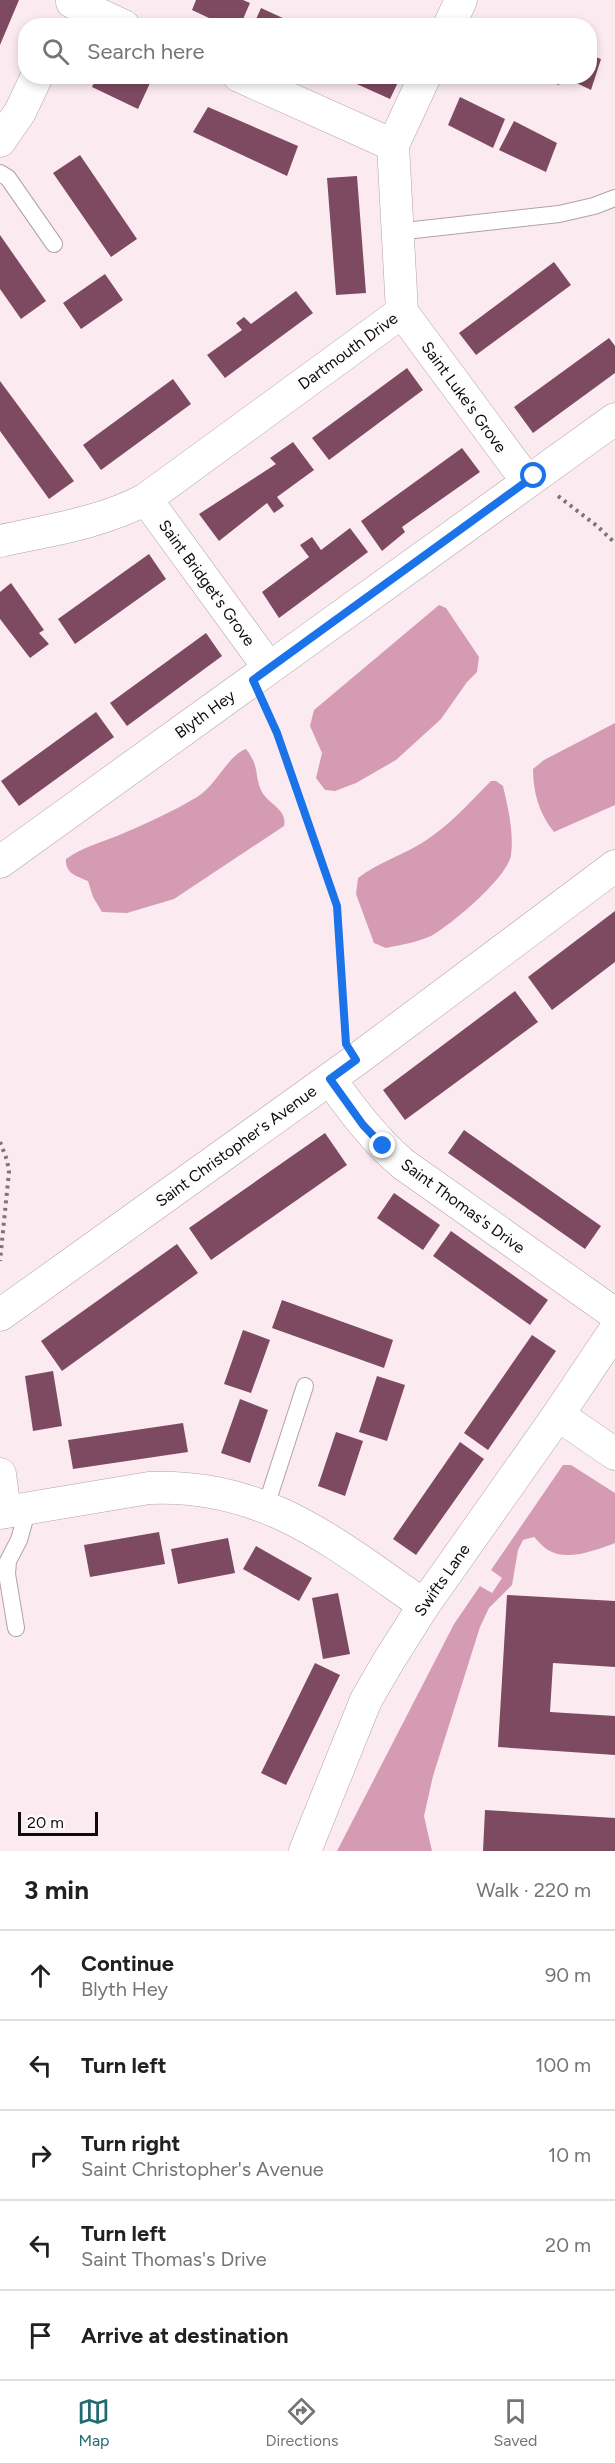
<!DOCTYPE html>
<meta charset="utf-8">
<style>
body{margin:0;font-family:Figtree,sans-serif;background:#f6f6f6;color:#202124}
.scale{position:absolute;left:18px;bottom:15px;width:80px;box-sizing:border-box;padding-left:6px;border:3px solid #0f0a0c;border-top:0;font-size:16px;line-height:21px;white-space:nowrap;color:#0f0a0c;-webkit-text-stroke:4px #fdfdfd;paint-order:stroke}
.stop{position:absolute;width:18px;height:18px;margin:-14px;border:4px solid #1a73e8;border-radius:50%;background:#fff}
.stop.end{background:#1a73e8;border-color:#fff;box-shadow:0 2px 6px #0008}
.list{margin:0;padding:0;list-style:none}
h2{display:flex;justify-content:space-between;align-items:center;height:78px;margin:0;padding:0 24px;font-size:26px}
h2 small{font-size:20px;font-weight:400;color:#757577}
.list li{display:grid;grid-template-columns:39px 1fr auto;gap:18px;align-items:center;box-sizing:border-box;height:90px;padding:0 24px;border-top:2px solid #e0e0e0}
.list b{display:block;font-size:22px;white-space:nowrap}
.list p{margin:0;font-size:20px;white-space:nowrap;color:#757577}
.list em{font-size:20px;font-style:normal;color:#757577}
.icon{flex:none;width:33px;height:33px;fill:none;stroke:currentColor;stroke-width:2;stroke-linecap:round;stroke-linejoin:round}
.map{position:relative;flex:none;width:615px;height:1851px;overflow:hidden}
.search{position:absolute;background:#fff;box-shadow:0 3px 9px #0003;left:18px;right:18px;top:18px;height:66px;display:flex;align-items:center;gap:15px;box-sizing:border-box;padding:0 21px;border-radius:24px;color:#757577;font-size:22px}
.sheet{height:528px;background:#fff}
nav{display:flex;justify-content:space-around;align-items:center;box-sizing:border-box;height:84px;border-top:2px solid #e0e0e0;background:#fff;font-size:16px;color:#757577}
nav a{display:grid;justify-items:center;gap:3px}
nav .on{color:#1f6b71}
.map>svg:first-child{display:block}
.forest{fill:#d59bb2}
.building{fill:#7e4a61}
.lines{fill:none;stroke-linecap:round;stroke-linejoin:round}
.service-casing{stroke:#b2a2a8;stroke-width:18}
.minor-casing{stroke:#b2a2a8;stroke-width:33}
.path{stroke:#7f7578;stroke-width:4;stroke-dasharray:3 4.5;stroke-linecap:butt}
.service{stroke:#fff;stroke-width:16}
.minor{stroke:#fff;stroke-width:32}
.route{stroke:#1a73e8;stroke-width:8}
.labels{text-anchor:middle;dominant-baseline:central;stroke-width:6;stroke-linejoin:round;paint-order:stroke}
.street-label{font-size:16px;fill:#0f0a0c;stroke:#fdfdfd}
</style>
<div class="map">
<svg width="615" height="1851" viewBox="0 0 615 1851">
<rect width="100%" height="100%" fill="#fbebf1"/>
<!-- forest -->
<g class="forest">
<polygon points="439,605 446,608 479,657 477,672 467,682 441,719 396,760 356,783 335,791 325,790 316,778 322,753 310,726 314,710"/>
<path d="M615 723V805L554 832C539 814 533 792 533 769L544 760Z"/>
<path d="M246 749C260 767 254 774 261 790 267 804 288 809 284 826L174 899 127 913 102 912 93 897 88 881C76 876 65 873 66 859 81 848 99 843 117 836 143 825 172 812 197 797 217 785 227 756 246 749Z"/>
<path d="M491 781H496L503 786C508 808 514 832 511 855 508 877 451 925 431 936 418 942 400 945 386 948L374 943 356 894 358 878C377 863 401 856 422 843 448 827 470 802 491 781Z"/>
<path d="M563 1465H571L615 1493V1543C596 1550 567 1562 548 1550 543 1547 538 1541 534 1537L523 1540 518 1550 512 1585 489 1608 480 1627 433 1776 424 1816 432 1851H337L454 1624 480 1586 492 1593 502 1578 491 1570Z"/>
</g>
<!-- building -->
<g class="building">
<polygon points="0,0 19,0 0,45"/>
<polygon points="196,0 243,0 250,3 240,26 226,26 192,10"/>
<polygon points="261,8 285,19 300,26 253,26"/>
<polygon points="590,55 601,59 591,90 562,76 590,76"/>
<polygon points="97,76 141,76 151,81 138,109 92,87"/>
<polygon points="339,76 401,76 390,99"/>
<polygon points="538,76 562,76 559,85"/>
<polygon points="460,97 505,119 493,148 448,125"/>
<polygon points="208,107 298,146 287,176 193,132"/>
<polygon points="514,121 557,143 546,172 499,150"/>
<polygon points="80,155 137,239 111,257 53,173"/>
<polygon points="357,176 366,293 336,295 327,178"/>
<polygon points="0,235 46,301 21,319 0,289"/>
<polygon points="554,262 571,285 476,355 459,333"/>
<polygon points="105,274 123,300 81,329 63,303"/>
<polygon points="296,291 313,313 225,378 207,355 242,330 236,323 244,317 251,324"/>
<polygon points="609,338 615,346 615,373 533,433 514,407"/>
<polygon points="407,368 423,390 329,460 312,438"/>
<polygon points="173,379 191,404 101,470 83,445"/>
<polygon points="0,381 74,481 49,499 0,431"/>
<polygon points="293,442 314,470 277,497 284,506 274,513 267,503 219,541 199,514 276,464 270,458"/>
<polygon points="462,448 480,472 402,527 405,532 382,551 361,521"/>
<polygon points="350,528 368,552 279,618 262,592 309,557 300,545 312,537 321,550"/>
<polygon points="149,554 166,579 75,644 58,619"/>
<polygon points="11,583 44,630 39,633 49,644 30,658 0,619 0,592"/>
<polygon points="206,633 222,656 127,726 110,703"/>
<polygon points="96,712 114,737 19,806 1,781"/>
<polygon points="615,911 615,962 552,1010 528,977"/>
<polygon points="515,991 538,1022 405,1120 383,1090"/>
<polygon points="464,1130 601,1226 585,1249 448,1153"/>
<polygon points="325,1133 347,1165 211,1260 189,1228"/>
<polygon points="394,1193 440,1225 423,1250 377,1218"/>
<polygon points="451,1231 548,1300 530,1325 433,1256"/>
<polygon points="177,1244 198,1273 62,1371 41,1341"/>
<polygon points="282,1300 393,1340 384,1368 272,1328"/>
<polygon points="243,1330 270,1340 251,1393 224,1384"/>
<polygon points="532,1335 556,1351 488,1450 464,1433"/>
<polygon points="53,1371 62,1426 33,1431 25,1376"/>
<polygon points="377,1376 405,1385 387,1441 359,1432"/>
<polygon points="240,1399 268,1410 250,1463 221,1453"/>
<polygon points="183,1423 188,1452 73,1469 68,1440"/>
<polygon points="336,1432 363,1441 345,1496 318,1486"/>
<polygon points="460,1442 484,1459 416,1555 393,1539"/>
<polygon points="159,1532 165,1564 90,1577 84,1545"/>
<polygon points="228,1538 235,1573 178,1584 171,1549"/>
<polygon points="256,1546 312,1578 299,1601 243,1569"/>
<polygon points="338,1593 350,1654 323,1659 312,1598"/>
<polygon points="507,1595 615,1601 615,1667 553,1663 550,1712 615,1716 615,1755 498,1747"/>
<polygon points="315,1663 340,1675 286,1785 261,1773"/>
<polygon points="485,1810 615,1818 615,1851 483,1851"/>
</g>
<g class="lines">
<!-- service casing -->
<g class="service-casing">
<g id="service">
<polyline points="0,173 8,178 54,244"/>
<polyline points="396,232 559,214 594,206 615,198"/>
<polyline points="266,1506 305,1386"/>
<polyline points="16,1628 7,1574 8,1561 19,1540 28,1508"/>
</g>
</g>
<!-- minor casing -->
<g class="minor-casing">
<g id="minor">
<polyline points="72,2 124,26"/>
<polyline points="449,26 461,0"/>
<polyline points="239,76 393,145"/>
<polyline points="0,141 20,112 37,76"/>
<polyline points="402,312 393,145 425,76"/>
<polyline points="402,312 527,481"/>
<polyline points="146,499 269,668"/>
<path d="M0 541C50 530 101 523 146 499L402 312"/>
<polyline points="0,862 615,419"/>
<path d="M330 1079C352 1110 374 1139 403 1164L615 1314"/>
<polyline points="0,1315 356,1060 615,866"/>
<polyline points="558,1415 615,1454"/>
<polyline points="0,1474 5,1512"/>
<path d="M0 1513 149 1488C265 1483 334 1543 424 1605"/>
<polyline points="305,1851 366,1700 388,1662 424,1605 558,1415 615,1330"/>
</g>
</g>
<!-- path -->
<g class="path">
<polyline points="558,496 597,526 615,543"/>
<polyline points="265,704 337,906 345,1032"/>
<polyline points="0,1142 7,1160 9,1172 0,1261"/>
</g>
<!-- service -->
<use href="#service" class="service"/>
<!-- minor -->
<use href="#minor" class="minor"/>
</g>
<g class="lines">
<!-- route -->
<polyline class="route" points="383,1146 363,1125 330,1079 356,1060 346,1044 337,906 277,733 253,680 534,476"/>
</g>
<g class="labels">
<!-- street labels -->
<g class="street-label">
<text transform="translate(348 351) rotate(-36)">Dartmouth Drive</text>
<text transform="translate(464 397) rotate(54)">Saint Luke's Grove</text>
<text transform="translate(207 583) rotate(54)">Saint Bridget's Grove</text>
<text transform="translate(205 714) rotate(-36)">Blyth Hey</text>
<text transform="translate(236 1146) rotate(-36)">Saint Christopher's Avenue</text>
<text transform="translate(463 1206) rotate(36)">Saint Thomas's Drive</text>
<text transform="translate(442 1580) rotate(-55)">Swifts Lane</text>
</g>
</g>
</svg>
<div class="scale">20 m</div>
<div class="stop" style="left:534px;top:476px"></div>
<div class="stop end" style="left:383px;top:1146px"></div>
<div class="search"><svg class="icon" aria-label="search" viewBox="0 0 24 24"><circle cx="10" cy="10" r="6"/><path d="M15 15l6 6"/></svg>Search here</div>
</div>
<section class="sheet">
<h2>3 min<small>Walk · 220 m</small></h2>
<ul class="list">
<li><svg class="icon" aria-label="ahead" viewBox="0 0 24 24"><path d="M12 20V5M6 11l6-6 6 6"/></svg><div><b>Continue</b><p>Blyth Hey</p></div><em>90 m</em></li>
<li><svg class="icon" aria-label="left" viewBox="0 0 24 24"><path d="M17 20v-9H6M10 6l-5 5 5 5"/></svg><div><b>Turn left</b></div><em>100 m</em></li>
<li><svg class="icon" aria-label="right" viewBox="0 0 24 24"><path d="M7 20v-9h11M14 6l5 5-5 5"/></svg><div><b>Turn right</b><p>Saint Christopher's Avenue</p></div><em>10 m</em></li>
<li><svg class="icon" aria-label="left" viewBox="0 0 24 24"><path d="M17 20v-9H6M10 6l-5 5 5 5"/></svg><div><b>Turn left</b><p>Saint Thomas's Drive</p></div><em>20 m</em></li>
<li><svg class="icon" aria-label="arrive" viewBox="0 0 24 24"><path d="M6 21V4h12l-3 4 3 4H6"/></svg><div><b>Arrive at destination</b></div></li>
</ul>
</section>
<nav>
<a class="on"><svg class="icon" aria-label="map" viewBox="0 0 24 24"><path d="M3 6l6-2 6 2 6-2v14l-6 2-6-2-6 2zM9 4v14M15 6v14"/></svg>Map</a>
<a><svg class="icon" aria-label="directions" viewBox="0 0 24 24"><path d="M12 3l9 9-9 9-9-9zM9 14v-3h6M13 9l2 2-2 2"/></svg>Directions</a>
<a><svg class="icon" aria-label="saved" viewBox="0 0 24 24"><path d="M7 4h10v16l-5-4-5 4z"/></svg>Saved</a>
</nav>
